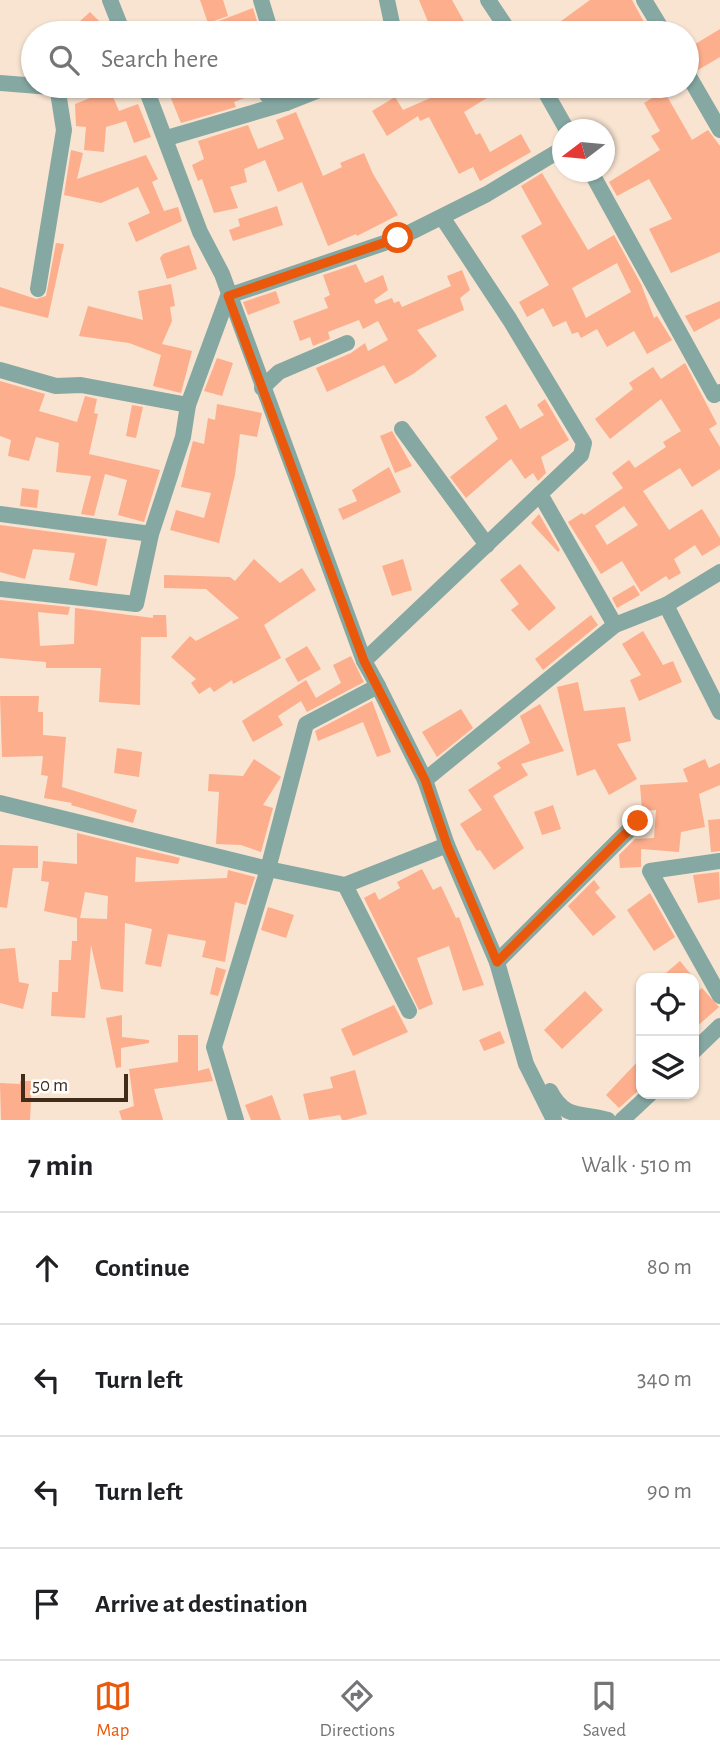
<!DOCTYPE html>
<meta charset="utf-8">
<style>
body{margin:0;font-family:"Alegreya Sans",sans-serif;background:#f2f2f2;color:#202124}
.controls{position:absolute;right:21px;bottom:21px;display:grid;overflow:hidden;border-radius:14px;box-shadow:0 2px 5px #0004}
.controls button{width:63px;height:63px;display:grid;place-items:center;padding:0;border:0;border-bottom:2px solid #e0e0e0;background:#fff;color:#202124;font:35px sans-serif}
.compass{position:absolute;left:552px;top:119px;width:63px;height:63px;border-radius:50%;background:#fff;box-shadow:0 2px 5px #0004;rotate:254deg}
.scale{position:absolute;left:21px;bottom:18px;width:107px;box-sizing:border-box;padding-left:7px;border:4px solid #402c19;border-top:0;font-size:19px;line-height:24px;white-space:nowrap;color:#402c19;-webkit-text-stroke:5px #fff;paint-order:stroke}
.stop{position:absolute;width:21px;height:21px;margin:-16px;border:5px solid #ea580c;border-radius:50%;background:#fff}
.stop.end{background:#ea580c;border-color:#fff;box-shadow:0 2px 7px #0008}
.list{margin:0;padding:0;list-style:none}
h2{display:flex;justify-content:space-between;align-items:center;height:91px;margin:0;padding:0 28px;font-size:30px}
h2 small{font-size:23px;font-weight:400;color:#757577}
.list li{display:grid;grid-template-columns:46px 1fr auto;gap:21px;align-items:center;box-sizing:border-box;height:112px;padding:0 28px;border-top:2px solid #e0e0e0}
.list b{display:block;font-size:26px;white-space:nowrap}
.list em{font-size:23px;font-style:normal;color:#757577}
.icon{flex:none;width:38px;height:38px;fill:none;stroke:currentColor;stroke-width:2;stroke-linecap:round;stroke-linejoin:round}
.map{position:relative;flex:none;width:720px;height:1120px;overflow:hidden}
.search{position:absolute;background:#fff;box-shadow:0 2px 5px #0004;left:21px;right:21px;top:21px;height:77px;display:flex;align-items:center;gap:18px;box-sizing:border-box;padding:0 24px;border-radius:38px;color:#757577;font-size:26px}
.sheet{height:539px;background:#fff}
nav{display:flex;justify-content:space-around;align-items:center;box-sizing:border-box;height:98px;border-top:2px solid #e0e0e0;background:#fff;font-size:19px;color:#757577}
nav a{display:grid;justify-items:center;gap:4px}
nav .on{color:#ea580c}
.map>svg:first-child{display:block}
.building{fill:#fdae8c;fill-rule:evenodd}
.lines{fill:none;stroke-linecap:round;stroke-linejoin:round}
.minor{stroke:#86a8a2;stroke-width:16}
.route{stroke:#ea580c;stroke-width:9}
</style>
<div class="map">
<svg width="720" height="1120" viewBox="0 0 720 1120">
<rect width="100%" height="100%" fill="#f8e4d1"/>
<!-- building -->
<g class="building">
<polygon points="200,0 223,0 228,16 208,23"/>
<polygon points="419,0 452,0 466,25 453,33 414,33 429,24"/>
<polygon points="590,0 632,0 650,33 562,33 557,24"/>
<polygon points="253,8 259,28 245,33 224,33 219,21"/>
<polygon points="90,12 101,23 90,33 67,33"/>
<polygon points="720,29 720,57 698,70 687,49"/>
<polygon points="166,86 253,86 255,94 234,102 236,107 181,123"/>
<polygon points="474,86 480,86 487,98 464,112 476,135 480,133 490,152 521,134 531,152 480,181 473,167 459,174 429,117 420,121 418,116 387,136 372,111 395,97 403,110 453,88 456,97"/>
<polygon points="110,90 119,111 138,104 151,137 134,143 126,121 106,127 104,152 84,150 86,127 76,126 75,104"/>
<polygon points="664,91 692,140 708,130 720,146 720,252 671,273 649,229 672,219 649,179 617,196 609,182 660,150 651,136 660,131 644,103"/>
<polygon points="296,112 323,176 342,167 340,163 364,153 373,174 398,215 357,236 356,234 328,246 302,182 278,192 265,160 244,169 247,182 230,187 238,208 214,213 202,179 198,181 192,165 204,159 198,141 248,125 258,149 284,139 276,120"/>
<polygon points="71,150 83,153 77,179 146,155 158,179 152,182 164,211 178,207 182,221 136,242 128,223 150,213 138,187 101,203 64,195"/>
<path d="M542 173 588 250 614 235 641 284 654 318 657 316 672 340 647 354 634 331 607 347 597 329 581 338 578 332 572 334 566 321 553 327 543 308 527 317 519 302 549 285 521 236 542 224 521 186ZM617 263 631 292 586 318 572 288Z"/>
<polygon points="277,206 283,225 233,241 229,230 240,226 238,219"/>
<polygon points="56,243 64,244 48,318 0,306 0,287 36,299 46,296"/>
<polygon points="189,245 197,269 167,279 160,258 163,254"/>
<polygon points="356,264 365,283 383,275 388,290 374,300 376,304 392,298 394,303 399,301 402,307 451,286 447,276 462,270 470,290 460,298 464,310 417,330 437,356 413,374 395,384 384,365 327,392 316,368 351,353 365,343 368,351 388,340 378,321 363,329 359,320 328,332 330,339 313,346 310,337 300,341 293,321 328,308 324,298 330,295 323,275"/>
<polygon points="171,284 175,306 170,307 172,321 162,344 192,351 181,393 153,386 161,355 129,343 79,336 88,306 143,320 138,291"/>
<polygon points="276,291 280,303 248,315 243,302"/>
<polygon points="720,301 720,318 694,332 685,316"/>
<polygon points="217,358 233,363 222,396 204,391"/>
<path d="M685 363 717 424 709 429 720 447V469L692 487 680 468 643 491 669 530 702 509 720 538V545L702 556 695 545 674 559 681 573 669 580 666 576 641 592 622 561 601 574 568 522 582 513 584 515 623 488 612 473 629 460 635 468 666 447 663 442 681 431 661 399 610 439 595 419 633 389 629 383 653 367 661 379ZM624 506 638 525 607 545 595 526Z"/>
<polygon points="0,381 45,394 39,411 77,422 85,396 97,399 94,413 98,414 89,454 160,470 144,522 118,515 127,480 105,474 94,516 81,514 91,476 56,472 59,443 36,437 29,461 8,456 11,440 0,436"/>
<polygon points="545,399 569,440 541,457 546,473 538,481 533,473 525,479 511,459 466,498 450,477 498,439 485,417 506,404 520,429 544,415 537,405"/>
<polygon points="217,404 262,413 257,437 240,434 235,475 219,543 170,530 176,510 204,518 211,493 181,487 193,441 204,444 208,418 215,420"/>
<polygon points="132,405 143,407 136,438 126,436"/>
<polygon points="392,431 412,466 395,473 380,436"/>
<polygon points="389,467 401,492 343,520 338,509 357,501 352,490"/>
<polygon points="22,488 39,490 37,508 20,506"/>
<polygon points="539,514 560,550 558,552 531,523"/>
<polygon points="0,525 107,539 97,586 69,580 75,553 33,549 25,579 0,572"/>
<polygon points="254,559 280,583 302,568 316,590 264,625 281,658 233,684 232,680 214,692 210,687 199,694 191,683 196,679 171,657 190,636 196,641 239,618 206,589 164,588 164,575 230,577 235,581"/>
<polygon points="403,559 412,590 392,596 382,566"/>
<polygon points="520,564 556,608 529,631 511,610 519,604 500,580"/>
<polygon points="634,585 640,595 617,608 612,598"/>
<polygon points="0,600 70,607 68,615 38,612 40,646 74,644 75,608 153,618 153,615 166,615 167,637 141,637 140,705 99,702 101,668 46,668 46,662 0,658"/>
<polygon points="591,615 598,625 543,670 535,659"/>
<polygon points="643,631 663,665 673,661 682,682 639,701 630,680 641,675 622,644"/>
<polygon points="307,646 321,669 298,682 285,659"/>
<polygon points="351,656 364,682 307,712 301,701 278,716 283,725 253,742 242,721 306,680 316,698 341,683 333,665"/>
<polygon points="578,682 584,711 625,707 631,741 617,744 637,779 609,795 595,769 577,776 557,687"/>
<polygon points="0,696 39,696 38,712 43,712 43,735 66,737 62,787 137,810 133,823 71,805 72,803 44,798 48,776 41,775 43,756 2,757"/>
<polygon points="372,701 391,752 377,757 363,722 318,741 315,731"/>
<polygon points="540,704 564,751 521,764 528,775 493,796 524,848 494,870 480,850 477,851 460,824 482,810 468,790 501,768 497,763 530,743 520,716"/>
<polygon points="461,709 473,728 437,757 422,732"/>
<polygon points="117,748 142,752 139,777 114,773"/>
<polygon points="254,759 281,777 263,805 273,808 261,852 241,845 216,844 219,792 208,791 209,774 243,776"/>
<polygon points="705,759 709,768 720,763 720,785 699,794 705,827 681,832 679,852 641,849 641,867 620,868 619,855 635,839 654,838 656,810 642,811 640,785 688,782 683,769"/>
<polygon points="553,805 561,829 542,835 534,812"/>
<polygon points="720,819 720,851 711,852 708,820"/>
<path d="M77 833 180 858 178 864 136 857 135 882 227 878 228 870 255 877 246 905 235 902 225 962 202 957 206 941 168 934 161 967 145 964 152 929 125 923 123 992 101 989 91 945 85 1018 51 1016 52 992H58L59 960H71L72 941H77V918L44 911 49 882 41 881 43 861 77 864ZM85 892 108 896 107 919 80 918Z"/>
<polygon points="0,845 38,846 38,868 13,868 7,908 0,907"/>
<polygon points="422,869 433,890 441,886 456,918 459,917 484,985 463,991 449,946 417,958 433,1004 419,1010 364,898 375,892 379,900 400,888 397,882"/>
<polygon points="719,872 720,899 698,903 693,875"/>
<polygon points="594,880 600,888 595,892 616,917 593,936 568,906"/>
<polygon points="650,893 675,937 654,951 627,910"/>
<polygon points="268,907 294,915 286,938 261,930"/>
<polygon points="15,948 19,982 29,984 23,1009 0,1003 0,949"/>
<polygon points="680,961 694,978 660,978"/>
<polygon points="216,967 226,970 218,996 210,994"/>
<polygon points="702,988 719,1007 694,1029 694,995"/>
<polygon points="585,991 603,1010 562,1049 544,1030"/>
<polygon points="394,1005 408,1032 353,1056 341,1029"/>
<polygon points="122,1015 122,1037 149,1040 149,1043 121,1048 121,1067 116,1068 106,1018"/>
<polygon points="500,1031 505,1043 484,1051 479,1040"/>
<polygon points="178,1035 198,1035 198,1071 209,1068 213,1081 154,1089 163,1120 122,1120 119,1111 134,1106 129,1069 178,1062"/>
<polygon points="641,1058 641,1088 619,1108 606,1095"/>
<polygon points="355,1070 367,1114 346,1120 342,1120 340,1115 309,1120 303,1094 333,1088 330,1077"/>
<polygon points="20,1081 32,1081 30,1120 1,1120 0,1083 20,1084"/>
<polygon points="272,1095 281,1120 251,1120 245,1105"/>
</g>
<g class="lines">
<!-- minor -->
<g class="minor">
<polyline points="110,0 123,33"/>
<polyline points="261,0 271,33"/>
<polyline points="387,0 394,33"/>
<polyline points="488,0 510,33"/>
<polyline points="644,0 664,33"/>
<polyline points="687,73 720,130"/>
<polyline points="0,83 51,87 58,92 64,130 38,289"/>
<polyline points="145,86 200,232 222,274 364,661 378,686"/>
<polyline points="263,86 267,95 286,103"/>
<polyline points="542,86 567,130"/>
<polyline points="167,138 286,103 329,86"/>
<polyline points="591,172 714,395 720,392"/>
<polyline points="442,217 510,320 584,443 581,455 540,494 615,625"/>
<polyline points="0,370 56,386 81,385 188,405"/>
<polyline points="262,388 279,372 347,343"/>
<polyline points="402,429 487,545"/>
<polyline points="0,514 151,534"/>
<polyline points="0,589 136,604 151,534 183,437 188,405 228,296 399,238 487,194 562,149"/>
<polyline points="666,605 720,712"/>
<polyline points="364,661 540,494"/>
<polyline points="425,780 615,625 666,605 720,572"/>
<polyline points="0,803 268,869 345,885 447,845 497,962 526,1064 554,1120"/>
<polyline points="720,861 650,871 720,996"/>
<polyline points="345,885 409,1011"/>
<polyline points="497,962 638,821"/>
<polyline points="694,1051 720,1026"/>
<path d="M550 1091C565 1120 581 1112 608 1120"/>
<polyline points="236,1120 214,1047 268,869 306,724 378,686 425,780 447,845"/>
<polyline points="622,1120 650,1094"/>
</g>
</g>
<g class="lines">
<!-- route -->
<polyline class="route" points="398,238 228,296 364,661 425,780 447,845 497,962 638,821"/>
</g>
</svg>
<div class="controls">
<button><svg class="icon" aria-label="locate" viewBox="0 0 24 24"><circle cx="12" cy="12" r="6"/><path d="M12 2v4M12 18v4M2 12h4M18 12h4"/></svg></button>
<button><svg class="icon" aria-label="layers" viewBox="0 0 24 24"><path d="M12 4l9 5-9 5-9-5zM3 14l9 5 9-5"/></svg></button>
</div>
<svg class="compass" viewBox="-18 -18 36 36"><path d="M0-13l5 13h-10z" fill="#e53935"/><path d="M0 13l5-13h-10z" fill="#757577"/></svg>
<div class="scale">50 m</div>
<div class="stop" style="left:398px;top:238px"></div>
<div class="stop end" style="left:638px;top:821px"></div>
<div class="search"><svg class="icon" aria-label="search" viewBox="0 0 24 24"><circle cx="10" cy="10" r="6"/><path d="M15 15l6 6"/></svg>Search here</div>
</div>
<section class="sheet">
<h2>7 min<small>Walk · 510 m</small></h2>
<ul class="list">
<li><svg class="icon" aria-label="ahead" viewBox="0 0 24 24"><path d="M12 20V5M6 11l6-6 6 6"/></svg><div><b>Continue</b></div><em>80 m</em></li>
<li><svg class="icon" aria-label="left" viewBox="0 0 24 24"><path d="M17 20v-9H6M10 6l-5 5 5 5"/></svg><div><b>Turn left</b></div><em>340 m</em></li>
<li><svg class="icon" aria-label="left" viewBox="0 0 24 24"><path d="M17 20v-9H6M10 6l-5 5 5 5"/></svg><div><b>Turn left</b></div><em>90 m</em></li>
<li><svg class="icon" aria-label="arrive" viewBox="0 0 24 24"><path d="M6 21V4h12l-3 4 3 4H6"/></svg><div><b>Arrive at destination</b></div></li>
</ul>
</section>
<nav>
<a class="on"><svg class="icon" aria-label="map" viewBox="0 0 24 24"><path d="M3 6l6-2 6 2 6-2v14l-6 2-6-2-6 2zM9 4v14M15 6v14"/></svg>Map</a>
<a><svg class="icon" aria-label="directions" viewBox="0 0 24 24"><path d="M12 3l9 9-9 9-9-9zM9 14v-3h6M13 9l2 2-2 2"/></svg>Directions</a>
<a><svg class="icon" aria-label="saved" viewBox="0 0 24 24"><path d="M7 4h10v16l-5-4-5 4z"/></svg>Saved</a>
</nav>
